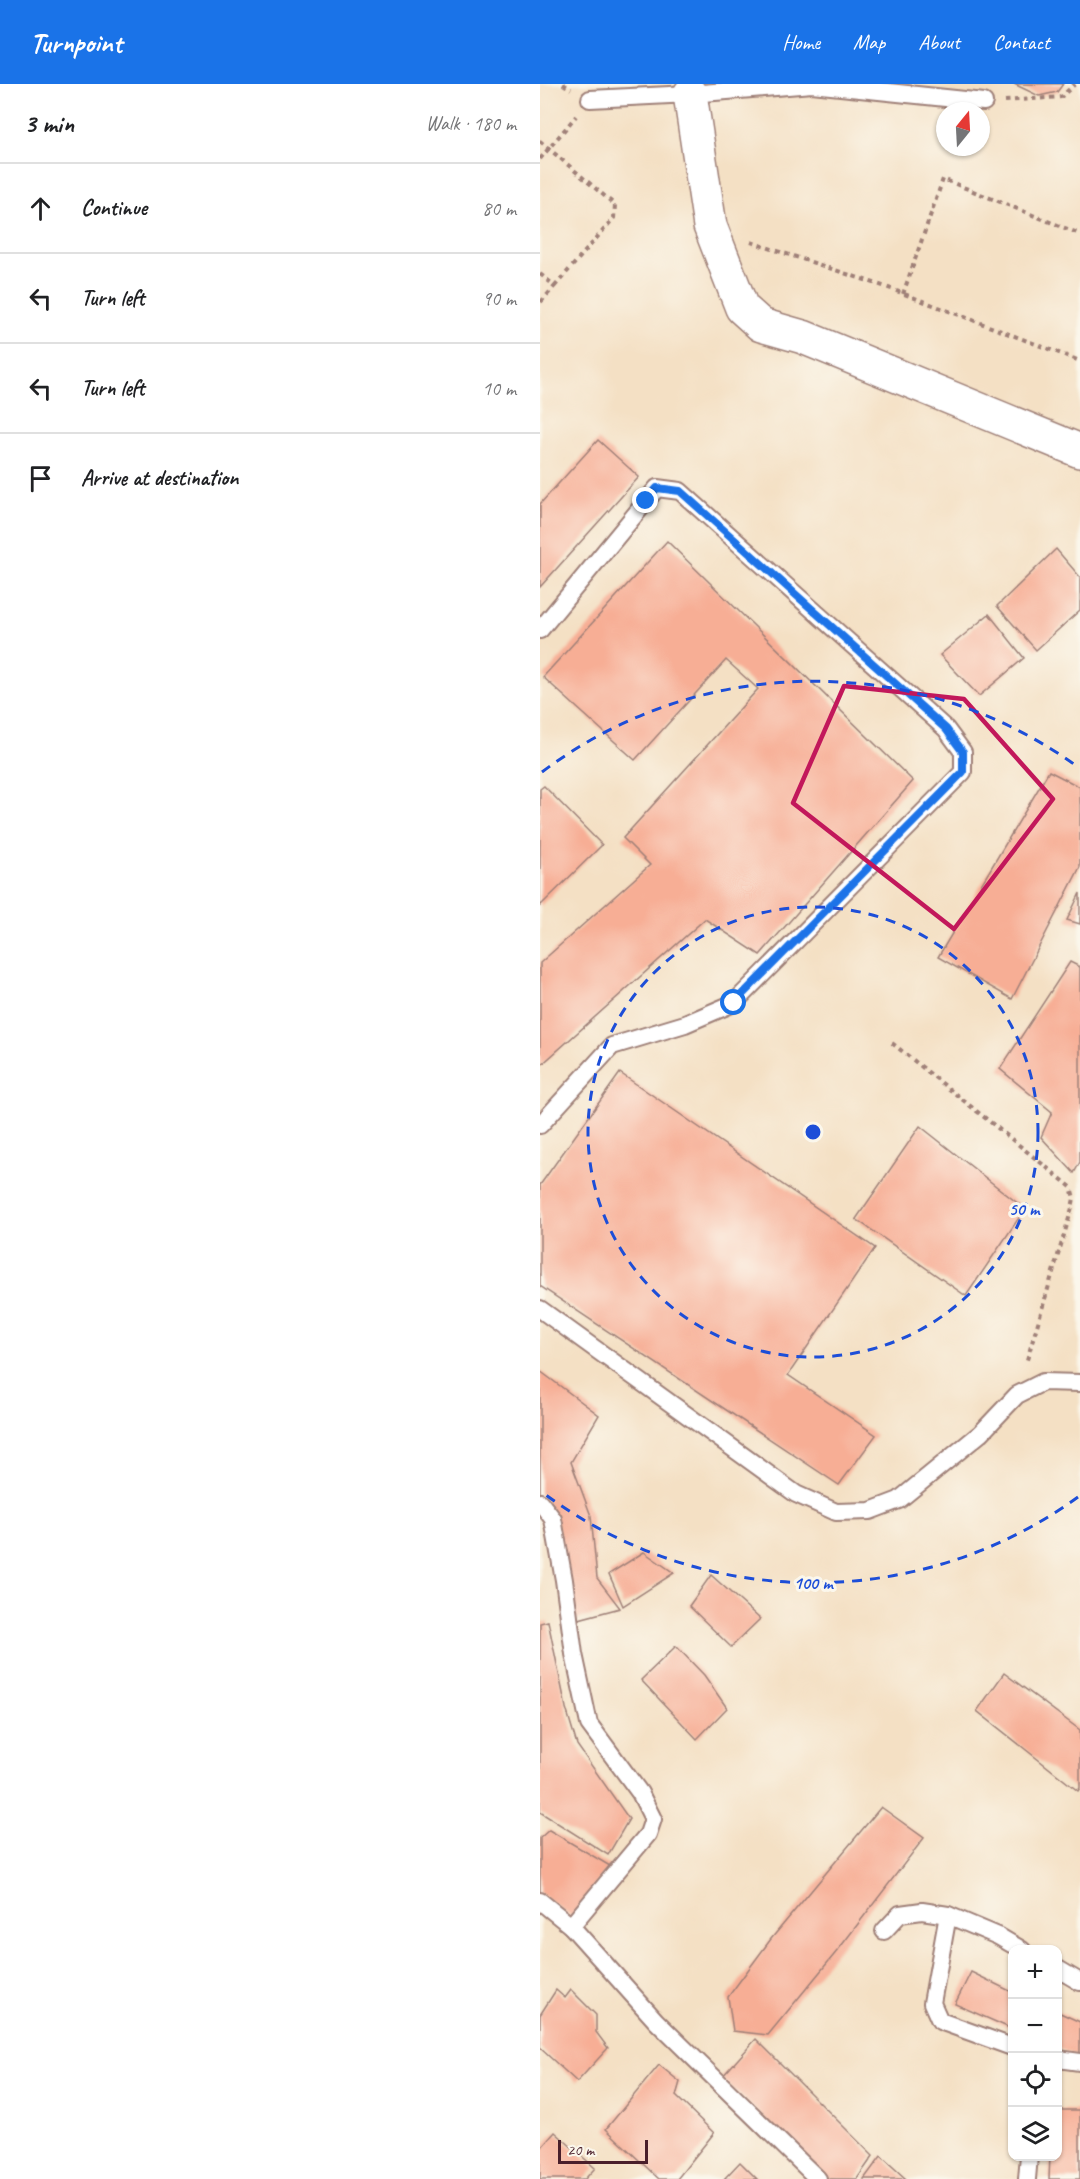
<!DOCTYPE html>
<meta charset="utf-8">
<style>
body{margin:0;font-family:Caveat,sans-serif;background:#f2f2f2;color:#202124}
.controls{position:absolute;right:18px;bottom:18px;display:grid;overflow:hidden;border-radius:12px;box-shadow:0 2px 4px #0004}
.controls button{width:54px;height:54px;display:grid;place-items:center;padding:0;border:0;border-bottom:2px solid #e0e0e0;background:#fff;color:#202124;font:30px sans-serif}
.compass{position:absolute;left:396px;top:18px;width:54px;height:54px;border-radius:50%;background:#fff;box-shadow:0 2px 4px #0004;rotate:18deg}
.scale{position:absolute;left:18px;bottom:15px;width:90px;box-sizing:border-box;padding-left:6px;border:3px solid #4a1f2b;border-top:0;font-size:16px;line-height:21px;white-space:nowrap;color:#4a1f2b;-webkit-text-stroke:4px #fbf7ec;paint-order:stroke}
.stop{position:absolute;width:18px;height:18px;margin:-14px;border:4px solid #1a73e8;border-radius:50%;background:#fff}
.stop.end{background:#1a73e8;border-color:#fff;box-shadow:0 2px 6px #0008}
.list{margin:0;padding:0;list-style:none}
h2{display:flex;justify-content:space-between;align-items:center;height:78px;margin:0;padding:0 24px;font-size:26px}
h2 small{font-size:20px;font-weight:400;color:#757577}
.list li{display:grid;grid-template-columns:39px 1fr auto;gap:18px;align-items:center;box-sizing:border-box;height:90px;padding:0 24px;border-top:2px solid #e0e0e0}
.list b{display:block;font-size:22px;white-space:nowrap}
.list em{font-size:20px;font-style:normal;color:#757577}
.icon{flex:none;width:33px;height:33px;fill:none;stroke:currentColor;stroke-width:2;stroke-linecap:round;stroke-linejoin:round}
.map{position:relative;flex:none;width:540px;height:2095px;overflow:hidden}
header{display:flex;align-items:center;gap:36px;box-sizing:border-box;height:84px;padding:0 30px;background:#1a73e8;color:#fff}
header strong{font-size:28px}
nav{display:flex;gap:33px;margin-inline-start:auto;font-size:21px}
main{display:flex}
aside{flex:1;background:#fff}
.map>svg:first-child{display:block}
.building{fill:#f7ae95}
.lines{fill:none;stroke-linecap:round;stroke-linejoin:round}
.lane-casing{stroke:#9f8078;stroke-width:20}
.street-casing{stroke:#9f8078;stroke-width:36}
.path{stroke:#9f8078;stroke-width:4;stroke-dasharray:4.5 4.5;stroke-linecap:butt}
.lane{stroke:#fff;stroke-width:16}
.street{stroke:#fff;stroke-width:33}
.route{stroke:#1a73e8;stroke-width:8}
.marked{fill:none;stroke:#c2185b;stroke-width:4.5;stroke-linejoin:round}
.ring{fill:none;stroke:#1d4ed8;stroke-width:3;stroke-dasharray:10 8}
.centre{fill:#1d4ed8;stroke:#fbf7ec;stroke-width:3}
.ring-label{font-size:18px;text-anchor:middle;font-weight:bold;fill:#1d4ed8;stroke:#fbf7ec;stroke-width:6;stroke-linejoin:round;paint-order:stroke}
</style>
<header>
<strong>Turnpoint</strong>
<nav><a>Home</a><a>Map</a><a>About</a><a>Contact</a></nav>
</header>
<main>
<aside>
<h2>3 min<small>Walk · 180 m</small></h2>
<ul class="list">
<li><svg class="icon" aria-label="ahead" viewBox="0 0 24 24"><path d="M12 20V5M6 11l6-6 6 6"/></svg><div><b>Continue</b></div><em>80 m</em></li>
<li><svg class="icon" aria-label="left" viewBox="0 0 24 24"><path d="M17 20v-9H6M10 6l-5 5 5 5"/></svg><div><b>Turn left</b></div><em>90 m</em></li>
<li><svg class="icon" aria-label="left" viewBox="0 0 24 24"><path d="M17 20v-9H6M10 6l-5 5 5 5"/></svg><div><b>Turn left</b></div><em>10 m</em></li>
<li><svg class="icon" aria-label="arrive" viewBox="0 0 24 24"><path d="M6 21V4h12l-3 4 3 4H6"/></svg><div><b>Arrive at destination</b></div></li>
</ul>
</aside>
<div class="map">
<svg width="540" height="2095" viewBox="0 0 540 2095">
<rect width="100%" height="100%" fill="#fbf7ec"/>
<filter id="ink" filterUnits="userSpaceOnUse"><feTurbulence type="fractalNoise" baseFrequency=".0167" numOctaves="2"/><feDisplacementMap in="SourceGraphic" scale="12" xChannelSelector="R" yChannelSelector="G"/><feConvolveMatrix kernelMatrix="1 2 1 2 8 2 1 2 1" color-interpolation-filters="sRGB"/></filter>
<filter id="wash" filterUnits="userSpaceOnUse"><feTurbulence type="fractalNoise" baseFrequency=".008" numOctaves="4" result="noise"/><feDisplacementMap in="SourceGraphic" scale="24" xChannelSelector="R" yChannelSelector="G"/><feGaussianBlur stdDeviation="1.35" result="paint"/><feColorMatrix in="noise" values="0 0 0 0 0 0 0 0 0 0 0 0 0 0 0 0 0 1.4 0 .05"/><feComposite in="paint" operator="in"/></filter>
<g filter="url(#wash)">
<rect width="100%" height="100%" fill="#f4e0c4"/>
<g id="blocks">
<!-- building -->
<g class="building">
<polygon points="474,0 523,0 517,8 499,12"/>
<polygon points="58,356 99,393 0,503 0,420"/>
<polygon points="127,457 373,697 220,871 165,835 0,982 0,879 110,781 83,754 218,605 186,576 95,676 3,593"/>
<polygon points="516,465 540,493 540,526 496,566 457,522"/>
<polygon points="449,530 484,574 439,612 400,571"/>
<polygon points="509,687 540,703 540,783 472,915 398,873"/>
<polygon points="4,702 62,761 0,822 0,705"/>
<polygon points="540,809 540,840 527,836"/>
<polygon points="530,878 540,883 540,1078 534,1089 501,1053 512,1028 460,985"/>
<polygon points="80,989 335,1164 248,1291 336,1351 299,1401 0,1202 0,1101"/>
<polygon points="380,1042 485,1125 426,1212 316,1135"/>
<polygon points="0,1287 59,1331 31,1378 51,1432 57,1494 80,1524 35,1536 15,1431 0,1409"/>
<polygon points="104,1468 134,1489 83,1522 69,1490"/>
<polygon points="171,1491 220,1535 191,1563 149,1522"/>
<polygon points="8,1537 26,1624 37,1661 89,1735 68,1771 0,1728 0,1539"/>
<polygon points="136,1562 164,1591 187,1624 157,1655 101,1596"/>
<polygon points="464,1589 540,1646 540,1704 538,1707 437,1627"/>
<polygon points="341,1723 384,1754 298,1866 228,1951 193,1947 188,1913 231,1855"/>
<polygon points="9,1746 70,1782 32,1833 0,1809 0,1754"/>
<polygon points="431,1888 472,1908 472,1945 415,1920"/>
<polygon points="16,1906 25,1914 31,1906 56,1931 56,1948 68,1964 37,1998 0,1964 0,1931"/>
<polygon points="518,1928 540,1938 540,1974 518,1964"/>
<polygon points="216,1955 333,2072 317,2095 289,2095 181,1994"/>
<polygon points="119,1981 140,1998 136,2012 174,2049 137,2095 119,2095 66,2045"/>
<polygon points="518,2026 540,2026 540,2095 509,2095 510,2072 518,2072"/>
<polygon points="15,2048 55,2084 45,2095 0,2095 0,2065"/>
<polygon points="341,2072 366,2095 324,2095"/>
<polygon points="200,2078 217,2095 184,2095"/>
</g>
</g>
</g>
<g filter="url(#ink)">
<use href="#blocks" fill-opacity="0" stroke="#9f8078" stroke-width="1.5"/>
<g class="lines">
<!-- lane casing -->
<g class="lane-casing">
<g id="lane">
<polyline points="50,15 150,10 272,0 444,18"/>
<polyline points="0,546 117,404 140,407 406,645 423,668 423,688 194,919 145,940 72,962 0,1041"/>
<polyline points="0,1225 256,1410 296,1428 330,1427 359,1416 441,1349 477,1311 503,1298 540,1299"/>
<polyline points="0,1418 13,1435 24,1496 34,1570 49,1640 100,1709 113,1735 108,1750 31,1842"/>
<polyline points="0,1817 31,1842 116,1937 278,2095"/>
<polyline points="408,1831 392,1919 400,1937 472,1963"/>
<polyline points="344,1847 360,1830 382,1827 408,1831 458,1852 482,1866"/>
<polyline points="518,1885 540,1898"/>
<polyline points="518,1975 540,1978"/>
<polyline points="487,2095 489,2072"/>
</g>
</g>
<!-- street casing -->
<g class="street-casing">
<polyline id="street" points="150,10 170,142 202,224 221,241 263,253 540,367"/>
</g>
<!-- path -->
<g class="path">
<polyline points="23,0 31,5"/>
<polyline points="465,17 521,13 535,0"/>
<polyline points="0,57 75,121 74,134 15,202"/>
<polyline points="0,75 36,32"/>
<polyline points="211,158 346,203 540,277"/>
<polyline points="0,190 15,202 0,219"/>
<polyline points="363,210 403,95 540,150"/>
<polyline points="352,959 531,1103 534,1114 532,1124 486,1279"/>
</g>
<!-- lane -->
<use href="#lane" class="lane"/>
<!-- street -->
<use href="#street" class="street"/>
</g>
</g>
<g class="lines" filter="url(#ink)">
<!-- route -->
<polyline class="route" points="106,417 117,404 140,407 406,645 423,668 423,688 194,919"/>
</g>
<!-- marked area -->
<path class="marked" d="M304 602 424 615 513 715 414 845 253 719Z"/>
<!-- distance rings -->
<g class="ring">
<circle cx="273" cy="1048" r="225"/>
<path d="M538 1413A451 451 0 0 1 2 1408M2 688A451 451 0 0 1 538 683"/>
</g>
<circle cx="273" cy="1048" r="9" class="centre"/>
<g class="ring-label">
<text x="484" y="1131">50 m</text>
<text x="273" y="1505">100 m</text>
</g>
</svg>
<div class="controls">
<button>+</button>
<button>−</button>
<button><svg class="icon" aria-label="locate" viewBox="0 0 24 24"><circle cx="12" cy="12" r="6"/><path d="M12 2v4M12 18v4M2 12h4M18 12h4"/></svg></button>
<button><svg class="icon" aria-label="layers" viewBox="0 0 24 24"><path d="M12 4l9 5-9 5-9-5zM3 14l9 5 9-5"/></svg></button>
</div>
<svg class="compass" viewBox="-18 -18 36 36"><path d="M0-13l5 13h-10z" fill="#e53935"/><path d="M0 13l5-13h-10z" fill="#757577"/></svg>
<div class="scale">20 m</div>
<div class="stop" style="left:194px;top:919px"></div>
<div class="stop end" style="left:106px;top:417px"></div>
</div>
</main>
